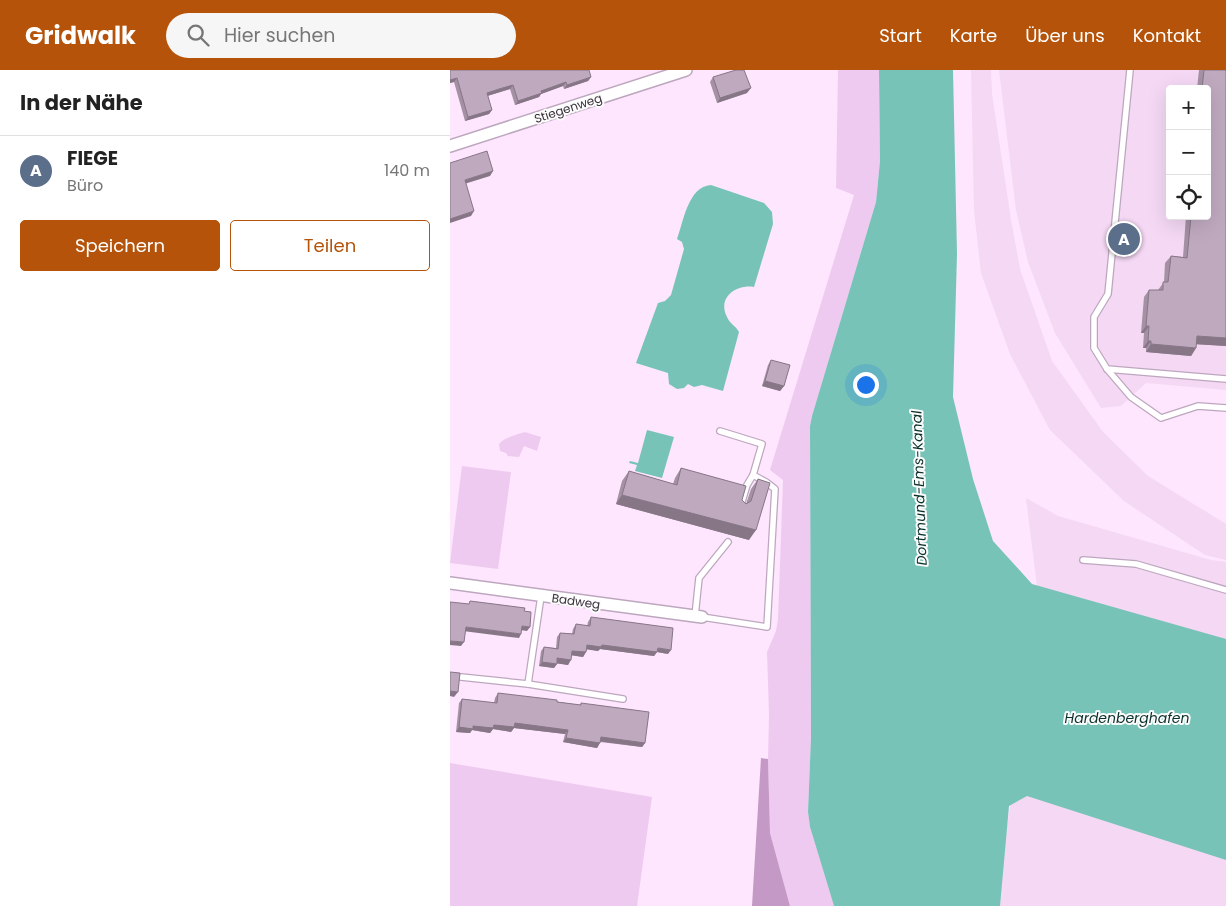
<!DOCTYPE html>
<html lang="de">
<meta charset="utf-8">
<style>
body{margin:0;font-family:Poppins,sans-serif;background:#f6f6f6;color:#222}
.controls{position:absolute;right:15px;top:15px;display:grid;overflow:hidden;border-radius:5px;box-shadow:0 5px 20px #0002}
.controls button{width:45px;height:45px;display:grid;place-items:center;padding:0;border:0;border-bottom:1px solid #e0e0e0;background:#fff;color:#222;font:25px sans-serif}
.you{position:absolute;left:415px;top:314px;width:18px;height:18px;margin:-12px;border:4px solid #fff;border-radius:50%;background:#1a73e8;box-shadow:0 0 0 8px #1a73e833}
.badge{display:grid;place-items:center;width:32px;height:32px;border-radius:50%;background:#b45309;color:#fff;font-size:16px;font-weight:700}
.pin{position:absolute;translate:-50% -50%;border:2px solid #fff;box-shadow:0 1px 5px #0006}
.list{margin:0;padding:0;list-style:none}
h2{display:flex;justify-content:space-between;align-items:center;height:65px;margin:0;padding:0 20px;font-size:21px}
h2 small{font-size:16px;font-weight:400;color:#767676}
.list li{display:grid;grid-template-columns:32px 1fr auto;gap:15px;align-items:center;box-sizing:border-box;height:70px;padding:0 20px;border-top:1px solid #e0e0e0}
.list b{display:block;font-size:19px;white-space:nowrap}
.list p{margin:0;font-size:16px;white-space:nowrap;color:#767676}
.list em{font-size:16px;font-style:normal;color:#767676}
.actions{display:flex;gap:10px;padding:15px 20px}
.actions a{flex:1;padding:11px 0;border:1px solid #b45309;border-radius:5px;text-align:center;font-size:18px;color:#b45309}
.actions .main{background:#b45309;color:#fff}
.icon{flex:none;width:28px;height:28px;fill:none;stroke:currentColor;stroke-width:2;stroke-linecap:round;stroke-linejoin:round}
.map{position:relative;flex:none;width:776px;height:836px;overflow:hidden}
header{display:flex;align-items:center;gap:30px;box-sizing:border-box;height:70px;padding:0 25px;background:#b45309;color:#fff}
header strong{font-size:24px}
nav{display:flex;gap:28px;margin-inline-start:auto;font-size:18px}
.search{width:350px;height:45px;background:#f6f6f6;display:flex;align-items:center;gap:12px;box-sizing:border-box;padding:0 18px;border-radius:28px;color:#767676;font-size:19px}
main{display:flex}
aside{flex:1;background:#fff}
.map>svg:first-child{display:block}
.built{fill:#f4d8f4;fill-rule:evenodd}
.green{fill:#efcaf0}
.forest{fill:#c499c5}
.water{fill:#77c3b7}
.lines{fill:none;stroke-linecap:round;stroke-linejoin:round}
.service-casing{stroke:#bda7be;stroke-width:8}
.minor-casing{stroke:#bda7be;stroke-width:14}
.service{stroke:#fff;stroke-width:5.5}
.minor{stroke:#fff;stroke-width:11}
.wall{fill:#a491a4}
.shaded-wall{fill:#867686}
.building{fill:#bfa9bf;stroke:#867686}
.labels{text-anchor:middle;dominant-baseline:central;stroke-width:4;stroke-linejoin:round;paint-order:stroke}
.street-label{font-size:12px;fill:#3a313a;stroke:#fcfcfc}
.water-label{font-size:14px;font-style:italic;fill:#0a302b;stroke:#fcfcfc}
</style>
<header>
<strong>Gridwalk</strong>
<div class="search"><svg class="icon" aria-label="search" viewBox="0 0 24 24"><circle cx="10" cy="10" r="6"/><path d="M15 15l6 6"/></svg>Hier suchen</div>
<nav><a>Start</a><a>Karte</a><a>Über uns</a><a>Kontakt</a></nav>
</header>
<main>
<aside>
<h2>In der Nähe<small></small></h2>
<ul class="list">
<li><span class="badge" style="background:#5c6f8a">A</span><div><b>FIEGE</b><p>Büro</p></div><em>140 m</em></li>
</ul>
<div class="actions"><a class="main">Speichern</a><a>Teilen</a></div>
</aside>
<div class="map">
<svg width="776" height="836" viewBox="0 0 776 836">
<rect width="100%" height="100%" fill="#fee6fe"/>
<!-- built -->
<g class="built">
<polygon points="521,0 541,0 542,24 561,150 570,199 602,291 653,362 698,406 776,454 776,490 755,485 674,431 600,360 560,284 531,203 524,140"/>
<path d="M549 0H776V320L696 313 671 336 651 338 605 263 578 192 566 140ZM720 19H757V146H720Z"/>
<polygon points="576,428 608,446 761,490 776,492 776,836 544,836 560,738 587,516"/>
</g>
<!-- green -->
<g class="green">
<polygon points="388,0 429,0 430,91 426,132 362,346 360,356 361,667 358,742 360,757 384,836 340,836 320,763 318,689 319,645 317,582 326,561 328,549 333,410 320,400 404,125 386,118"/>
<path d="M75 362 91 367 87 381 74 376 69 387 58 386 56 383 50 381 49 374C55 367 66 365 75 362Z"/>
<polygon points="12,396 61,402 48,499 0,493"/>
<polygon points="0,693 202,727 187,836 0,836"/>
</g>
<!-- forest -->
<polygon class="forest" points="311,688 318,689 320,763 340,836 302,836"/>
<!-- water -->
<g class="water">
<polygon points="429,0 503,0 507,184 503,327 523,409 543,471 582,514 776,569 776,790 577,726 559,736 550,836 384,836 360,757 358,742 361,667 360,356 362,346 426,132 430,91"/>
<path d="M261 115 314 133 322 142 323 154 304 217C286 214 267 228 277 247 280 254 286 256 289 262L273 321 252 315 244 317 238 314 234 318 227 319 219 314 218 303 186 293 208 233 215 231 221 225 234 179 232 172 227 169C234 150 238 117 261 115Z"/>
<polygon points="197,360 224,367 212,408 185,401 187,395 179,393 180,391 188,393"/>
</g>
<g class="lines">
<!-- service casing -->
<g class="service-casing">
<g id="service">
<polyline points="680,0 658,224 644,247 644,278 657,299 681,327 711,348 748,336 776,338"/>
<polyline points="657,299 776,309"/>
<polyline points="270,361 312,374 303,405 297,415 290,438"/>
<polyline points="633,490 686,494 776,520"/>
<polyline points="91,526 78,614 173,629"/>
<polyline points="245,546 249,508 278,472"/>
<polyline points="252,547 317,557 325,419 316,412 303,405"/>
<polyline points="11,607 78,614"/>
</g>
</g>
<!-- minor casing -->
<g class="minor-casing">
<g id="minor">
<polyline points="0,76 236,0"/>
<polyline points="0,513 252,547"/>
</g>
</g>
<!-- service -->
<use href="#service" class="service"/>
<!-- minor -->
<use href="#minor" class="minor"/>
</g>
<!-- wall -->
<g class="wall">
<polygon points="0,0 141,7 138,11 114,19 113,16 91,24 89,27 65,35 60,19 37,26 42,40 39,44 15,51 4,12 0,13"/>
<polygon points="749,0 776,0 776,276 746,274 746,278 741,286 696,282 696,278 693,278 694,263 691,263 694,227 699,220 708,220 714,212 715,193 721,186 733,187 736,146 757,146 757,19 747,19"/>
<polygon points="263,7 297,23 267,33 260,12"/>
<polygon points="321,290 334,316 330,321 312,316 318,295"/>
<polygon points="231,398 292,430 296,434 301,419 308,409 299,470 166,434 172,411 179,401 223,414 225,408"/>
<polygon points="141,547 218,584 207,582 204,586 150,579 148,581 137,579 136,582 133,587 122,585 118,595 107,593 104,598 89,596 91,581 94,577 106,578 107,567 110,563 122,564 123,559 126,554 137,556 138,552"/>
<polygon points="48,623 130,635 131,633 195,673 192,677 150,672 147,678 113,672 115,664 64,658 61,662 43,659 40,663 22,660 20,663 6,662 9,633 12,629 44,633 45,628"/>
</g>
<!-- shaded-wall -->
<g class="shaded-wall">
<polygon points="141,7 138,11 114,19 117,15"/>
<polygon points="7,8 4,12 0,13 0,10"/>
<polygon points="116,12 113,16 91,24 89,27 65,35 68,31 91,21"/>
<polygon points="63,15 60,19 34,27 37,23"/>
<polygon points="301,18 297,23 267,33 270,28"/>
<polygon points="42,40 39,44 15,51 18,47"/>
<polygon points="43,101 40,106 11,115 15,110"/>
<polygon points="24,141 21,146 0,153 0,149"/>
<polygon points="696,256 699,256 694,263 691,263"/>
<polygon points="747,266 776,268 776,276 742,274"/>
<polygon points="698,271 701,271 696,278 693,278"/>
<polygon points="701,274 746,278 741,286 696,282"/>
<polygon points="315,311 334,316 330,321 312,316"/>
<polygon points="172,425 306,460 299,470 166,434"/>
<polygon points="72,556 80,557 77,561 70,560"/>
<polygon points="16,557 71,564 69,568 13,561"/>
<polygon points="0,571 14,572 11,576 0,575"/>
<polygon points="137,575 208,578 221,580 218,584 207,582 204,586 150,579 148,581 134,579"/>
<polygon points="122,581 136,582 133,587 119,585"/>
<polygon points="107,588 121,590 118,595 104,593"/>
<polygon points="92,592 107,594 104,598 89,596"/>
<polygon points="0,621 8,622 4,627 0,626"/>
<polygon points="65,653 118,660 115,664 64,658 61,662 43,659 40,663 22,660 20,663 6,662 9,657"/>
<polygon points="151,667 195,673 192,677 148,671"/>
<polygon points="116,668 150,673 147,678 113,672"/>
</g>
<!-- building -->
<g class="building">
<polygon points="0,0 139,0 141,7 117,15 116,12 91,21 92,23 68,31 63,15 49,19 37,23 42,40 18,47 7,8 0,10"/>
<polygon points="286,0 294,0 301,18 270,28 263,7"/>
<polygon points="754,0 776,0 776,268 747,266 746,278 701,274 701,271 698,271 699,256 696,256 699,220 713,220 713,212 718,212 721,186 737,188 741,146 757,146 757,19 752,19"/>
<polygon points="37,81 43,101 15,110 24,141 0,149 0,93"/>
<polygon points="321,290 340,295 334,316 315,311"/>
<polygon points="231,398 296,416 292,430 296,434 301,431 308,409 320,413 306,460 172,425 179,401 227,415"/>
<polygon points="20,531 75,538 74,541 81,542 80,557 72,556 71,564 16,557 14,572 0,571 0,532 19,534"/>
<polygon points="141,547 223,558 221,580 208,578 207,582 152,575 151,577 137,575 136,582 122,581 121,590 107,588 107,594 92,592 94,577 108,579 110,563 124,564 126,554 140,556"/>
<polygon points="0,602 10,603 8,622 0,621"/>
<polygon points="48,623 107,630 107,632 131,635 131,633 199,642 195,673 151,667 150,673 116,668 118,660 65,653 64,657 44,655 43,658 23,656 23,659 9,657 12,629 47,633"/>
</g>
<g class="labels">
<!-- street labels -->
<g class="street-label">
<text transform="translate(118 38) rotate(-18)">Stiegenweg</text>
<text transform="translate(126 531) rotate(8)">Badweg</text>
</g>
<!-- water labels -->
<g class="water-label">
<text transform="translate(469 418) rotate(-92)">Dortmund-Ems-Kanal</text>
<text x="677" y="648">Hardenberghafen</text>
</g>
</g>
</svg>
<div class="controls">
<button>+</button>
<button>−</button>
<button><svg class="icon" aria-label="locate" viewBox="0 0 24 24"><circle cx="12" cy="12" r="6"/><path d="M12 2v4M12 18v4M2 12h4M18 12h4"/></svg></button>
</div>
<div class="you"></div>
<div class="pin badge" style="left:674px;top:169px;background:#5c6f8a">A</div>
</div>
</main>
